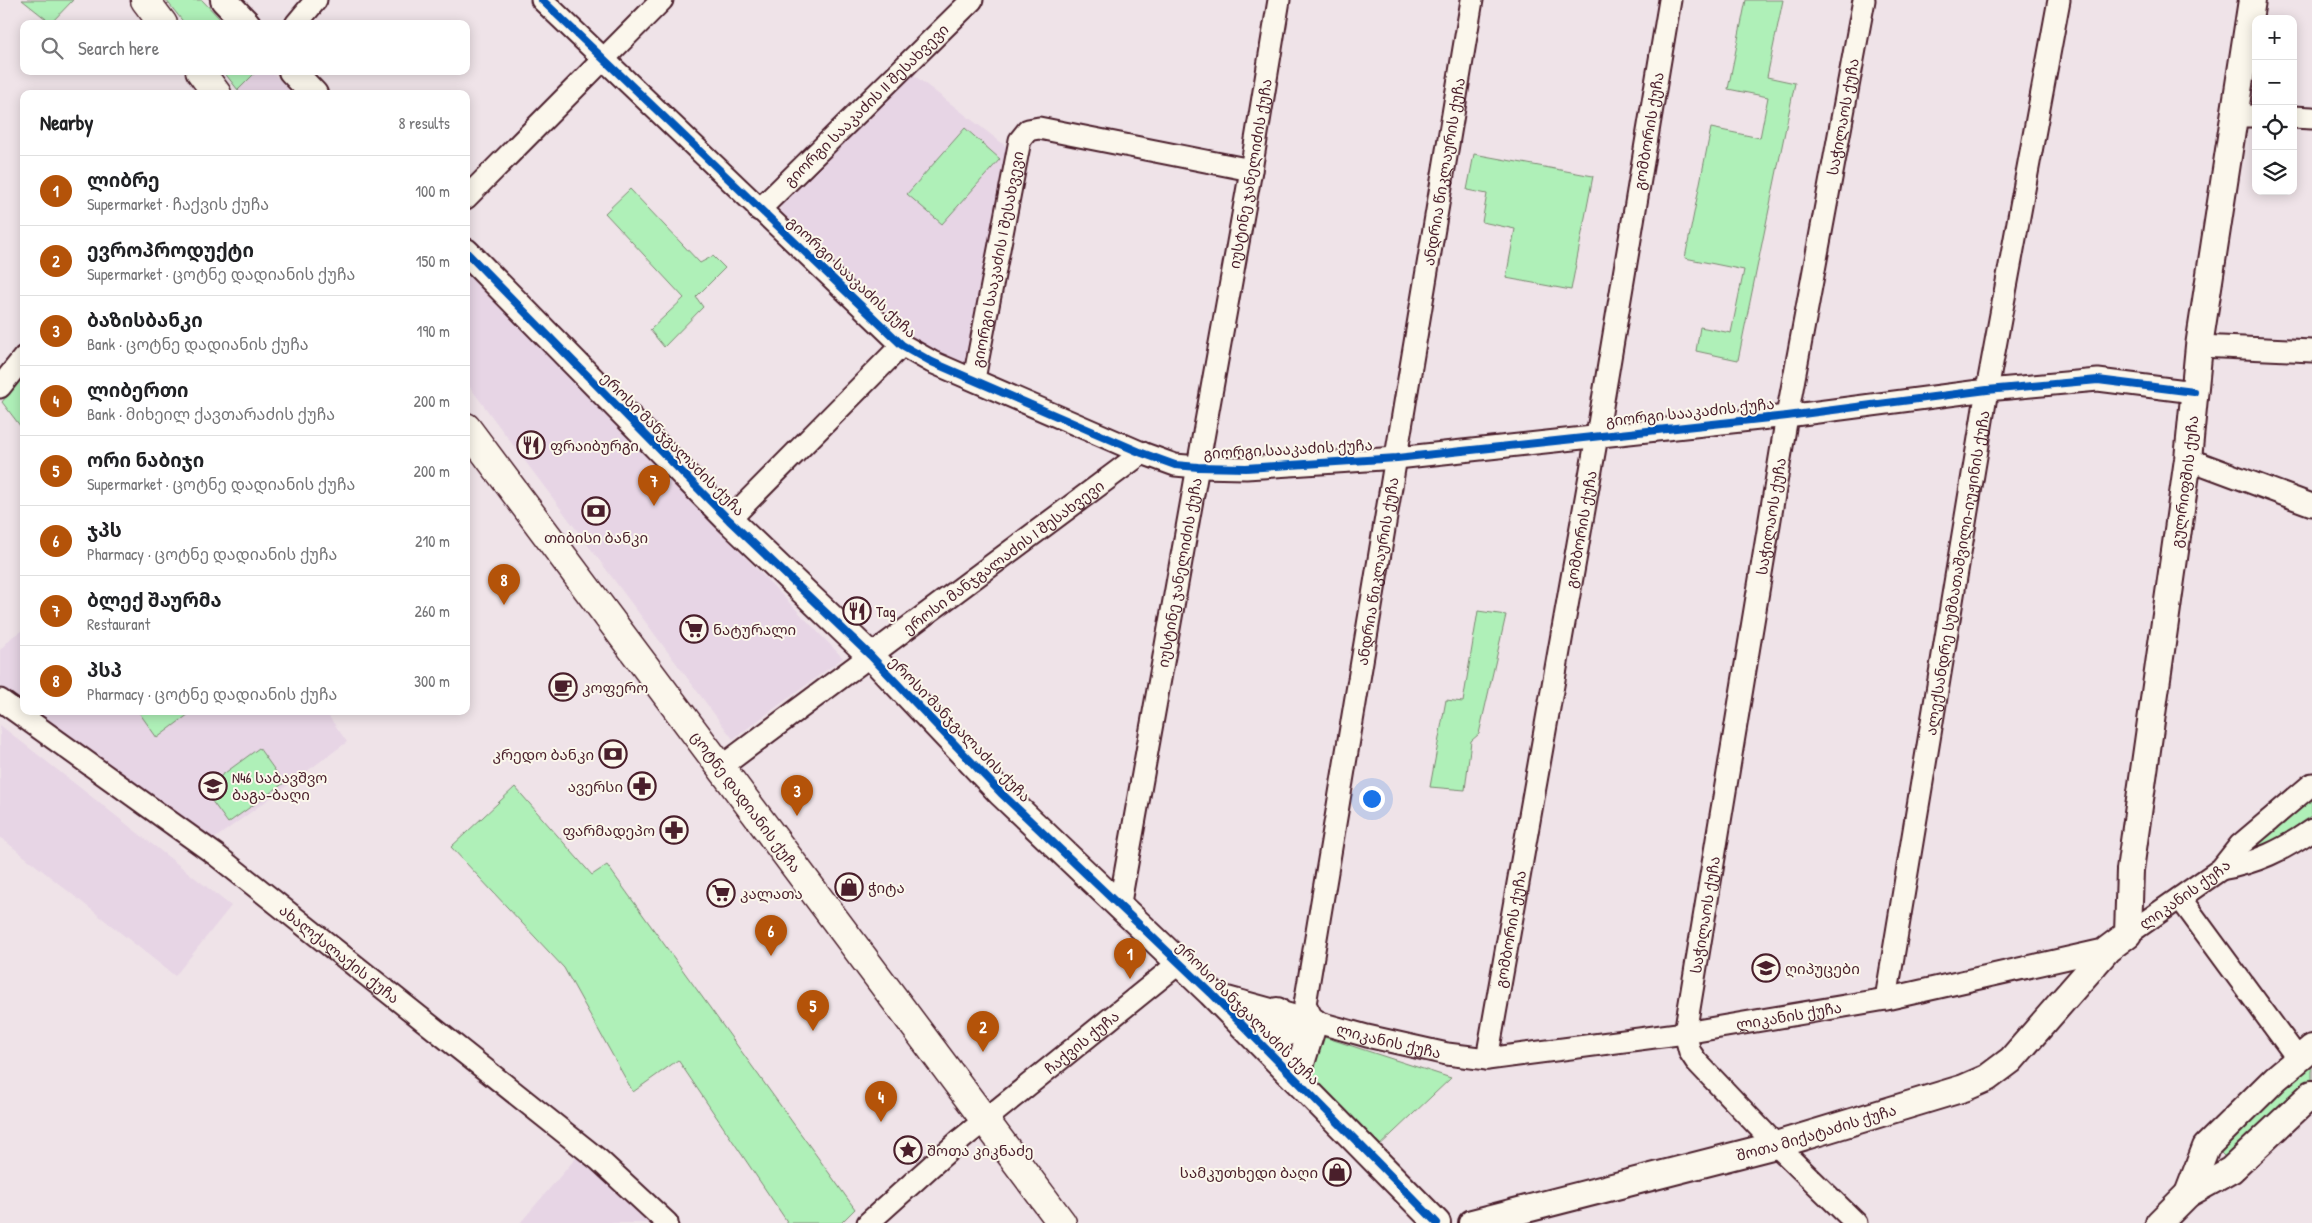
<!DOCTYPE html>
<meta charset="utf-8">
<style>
body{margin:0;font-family:"Patrick Hand","Noto Sans Georgian",sans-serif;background:#f2f2f2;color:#202124}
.controls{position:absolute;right:15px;top:15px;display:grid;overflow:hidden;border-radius:10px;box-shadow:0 2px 12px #0003}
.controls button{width:45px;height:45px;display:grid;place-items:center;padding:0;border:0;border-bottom:1px solid #e0e0e0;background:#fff;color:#202124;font:25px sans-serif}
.you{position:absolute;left:1371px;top:798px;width:18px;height:18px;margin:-12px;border:4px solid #fff;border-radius:50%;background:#1a73e8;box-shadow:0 0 0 8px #1a73e833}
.badge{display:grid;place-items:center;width:32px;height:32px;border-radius:50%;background:#b45309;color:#fff;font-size:16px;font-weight:700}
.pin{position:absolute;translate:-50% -41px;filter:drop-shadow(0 1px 2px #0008)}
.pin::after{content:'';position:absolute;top:26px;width:18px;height:15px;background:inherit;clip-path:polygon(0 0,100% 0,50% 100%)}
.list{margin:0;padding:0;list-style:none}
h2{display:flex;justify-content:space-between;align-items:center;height:65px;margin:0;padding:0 20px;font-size:21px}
h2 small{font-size:16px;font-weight:400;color:#757577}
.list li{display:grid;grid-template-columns:32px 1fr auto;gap:15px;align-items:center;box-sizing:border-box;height:70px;padding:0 20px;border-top:1px solid #e0e0e0}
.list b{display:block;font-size:19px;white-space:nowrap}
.list p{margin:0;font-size:16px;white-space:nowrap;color:#757577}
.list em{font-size:16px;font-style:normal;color:#757577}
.icon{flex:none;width:28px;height:28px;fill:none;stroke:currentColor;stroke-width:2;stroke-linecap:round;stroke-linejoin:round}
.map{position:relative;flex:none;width:2312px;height:1223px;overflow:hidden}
.search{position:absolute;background:#fff;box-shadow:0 2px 12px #0003;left:20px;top:20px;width:450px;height:55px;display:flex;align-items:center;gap:12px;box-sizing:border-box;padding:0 18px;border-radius:10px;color:#757577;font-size:19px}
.panel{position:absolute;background:#fff;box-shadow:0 2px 12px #0003;left:20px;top:90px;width:450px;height:625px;border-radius:10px}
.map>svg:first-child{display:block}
.built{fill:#e7d5e5}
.green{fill:#aff0b8;stroke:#7c8872}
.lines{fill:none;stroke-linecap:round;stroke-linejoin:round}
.minor-casing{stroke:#4a1f2b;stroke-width:25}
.tertiary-casing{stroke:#4a1f2b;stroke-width:30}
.primary-casing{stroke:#4a1f2b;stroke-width:31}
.minor{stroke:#fbf7ec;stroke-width:21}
.tertiary{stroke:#fbf7ec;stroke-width:26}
.primary{stroke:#fbf7ec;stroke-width:28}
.cycleway-casing{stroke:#fbf7ec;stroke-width:11}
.cycleway{stroke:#0057b8;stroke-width:8}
.labels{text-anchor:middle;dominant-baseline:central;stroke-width:4;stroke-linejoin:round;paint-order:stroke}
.street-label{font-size:15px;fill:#4a1f2b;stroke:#fbf7ec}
.poi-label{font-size:15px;fill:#4a1f2b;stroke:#fbf7ec;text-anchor:start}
</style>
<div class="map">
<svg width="2312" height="1223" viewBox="0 0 2312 1223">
<rect width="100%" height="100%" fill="#efe3e8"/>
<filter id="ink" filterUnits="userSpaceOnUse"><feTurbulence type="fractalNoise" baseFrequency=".02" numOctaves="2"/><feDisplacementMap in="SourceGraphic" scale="10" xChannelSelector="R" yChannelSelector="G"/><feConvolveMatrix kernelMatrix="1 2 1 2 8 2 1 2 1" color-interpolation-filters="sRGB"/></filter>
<g filter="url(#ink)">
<!-- built -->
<g class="built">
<polygon points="257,71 271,71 293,94 241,94 238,90"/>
<polygon points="911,73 1007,147 967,368 909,339 779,212 785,198"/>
<polygon points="466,269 843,658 733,739 466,382"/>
<polygon points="24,629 24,704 0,687 0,650 12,637"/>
<polygon points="34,711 325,711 347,742 214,839"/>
<polygon points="0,725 231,906 175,976 0,837"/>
<polygon points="581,1152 664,1223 520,1223"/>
</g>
<!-- green -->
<g class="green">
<polygon points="22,0 73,0 51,23"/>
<polygon points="166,0 202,0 225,24 185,24"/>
<polygon points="1746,0 1783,0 1767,77 1795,83 1738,360 1696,351 1700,327 1731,333 1744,270 1685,258 1711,128 1760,138 1768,97 1728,89"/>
<polygon points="223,71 257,71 238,90"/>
<polygon points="965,128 1000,159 942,224 907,194"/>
<polygon points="1474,154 1593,176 1571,290 1506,278 1515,229 1482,222 1487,194 1467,190"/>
<polygon points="630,189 700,263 713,256 725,268 696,297 703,307 664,347 650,330 684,298 605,213"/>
<polygon points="24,374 24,431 2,402"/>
<polygon points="1478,611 1506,615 1479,734 1471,741 1465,790 1430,787 1446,700 1463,702"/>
<polygon points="138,711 193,711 157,738"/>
<polygon points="259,748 284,783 228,823 203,789"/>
<polygon points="515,787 592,875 607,865 855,1209 841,1223 788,1223 678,1060 633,1092 564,968 451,847"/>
<polygon points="2312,794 2312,815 2252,856 2246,856 2253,842"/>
<polygon points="1318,1035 1451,1078 1375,1150 1305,1079"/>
<polygon points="2312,1058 2312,1083 2230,1162 2215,1147"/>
</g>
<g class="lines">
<!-- minor casing -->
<g class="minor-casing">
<g id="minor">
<polyline points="542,0 902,345 932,362 1142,453 1175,465 1198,467 1246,468 1397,458 1787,416 1987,390 2098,380 2194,392"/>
<polyline points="296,24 316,0"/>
<polyline points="2233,116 2256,116"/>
<polyline points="2293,117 2312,118"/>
<polyline points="466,198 662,0"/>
<path id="s1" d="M759 210 972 0"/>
<polyline points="2199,346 2312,351"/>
<path id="s2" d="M974 379 1020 140 1028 130 1039 128 1251 170"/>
<polyline points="0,387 24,357"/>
<polyline points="2188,459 2312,505"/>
<polyline points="729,520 902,345"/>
<path id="s3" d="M0 700 216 855 599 1160 667 1223"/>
<path id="s4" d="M721 767 1142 453"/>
<path d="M2221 869C2256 863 2283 850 2312 830"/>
<polyline points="2180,898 2298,1059"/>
<path id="s5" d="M1119 908 1251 170 1279 0"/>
<path id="s6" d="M2128 934 2221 869 2240 845 2312 784"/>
<path id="s7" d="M1211 993 1367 1036 1447 1054 1487 1059 1685 1033 1886 999 2108 949"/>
<path id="s8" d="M1886 999 1987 390 2059 0"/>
<path id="s9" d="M1314 1022 1305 1004 1472 0"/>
<path id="s10" d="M1487 1059 1597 436 1670 0"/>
<path id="s11" d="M868 1223 959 1141 1179 963"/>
<path id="s12" d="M1856 1223 1776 1145 1696 1061 1690 1052 1685 1033 1787 416 1864 0"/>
</g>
</g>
<!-- tertiary casing -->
<g class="tertiary-casing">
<g id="tertiary">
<polyline points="224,0 247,24"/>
<polyline points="292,71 314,94"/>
<polyline points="466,252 729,520 870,655 1001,793 1211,993 1437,1223"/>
<polyline points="1252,1034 1263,1019 1277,1011"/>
<polyline points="1261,1043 1314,1022"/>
<polyline points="1296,1079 1314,1022"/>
<polyline points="2188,1194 2206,1147 2276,1078 2312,1048"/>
<path id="s13" d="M1472 1223 1776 1145 1964 1088 1987 1078 2011 1060 2108 949 2128 934 2130 870 2188 459 2199 346 2252 0"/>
<polyline points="2159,1223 2188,1194 2231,1170 2312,1094"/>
</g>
</g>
<!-- primary casing -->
<g class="primary-casing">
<g id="primary">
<polyline points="145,0 163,24"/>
<polyline points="200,71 217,94"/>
<path id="s14" d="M466 427 1062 1223"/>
</g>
</g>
<!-- minor -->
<use href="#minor" class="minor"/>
<!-- tertiary -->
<use href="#tertiary" class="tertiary"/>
<!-- primary -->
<use href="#primary" class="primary"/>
<!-- cycleway casing -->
<g class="cycleway-casing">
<g id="cycleway">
<polyline points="542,0 902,345 932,362 1142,453 1175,465 1198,467 1246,468 1397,458 1787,416 1987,390 2098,380 2194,392"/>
<polyline points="466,252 729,520 870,655 1001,793 1211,993 1437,1223"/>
</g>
</g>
<!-- cycleway -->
<use href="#cycleway" class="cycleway"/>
</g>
</g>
<!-- icons -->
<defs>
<g id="restaurant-ring" transform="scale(1.4375)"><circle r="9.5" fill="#fbf7ec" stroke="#4a1f2b" stroke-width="1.5"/><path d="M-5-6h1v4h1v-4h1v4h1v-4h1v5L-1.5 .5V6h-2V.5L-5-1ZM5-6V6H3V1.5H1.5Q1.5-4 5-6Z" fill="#4a1f2b"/></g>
<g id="bank-ring" transform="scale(1.4375)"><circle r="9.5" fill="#fbf7ec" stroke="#4a1f2b" stroke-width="1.5"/><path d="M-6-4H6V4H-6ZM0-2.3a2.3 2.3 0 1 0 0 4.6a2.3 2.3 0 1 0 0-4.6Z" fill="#4a1f2b"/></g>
<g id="supermarket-ring" transform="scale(1.4375)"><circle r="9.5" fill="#fbf7ec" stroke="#4a1f2b" stroke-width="1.5"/><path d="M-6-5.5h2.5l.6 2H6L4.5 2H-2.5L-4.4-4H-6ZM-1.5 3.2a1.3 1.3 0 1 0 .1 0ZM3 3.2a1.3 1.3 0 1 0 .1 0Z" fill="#4a1f2b"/></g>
<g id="cafe-ring" transform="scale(1.4375)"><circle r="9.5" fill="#fbf7ec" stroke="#4a1f2b" stroke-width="1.5"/><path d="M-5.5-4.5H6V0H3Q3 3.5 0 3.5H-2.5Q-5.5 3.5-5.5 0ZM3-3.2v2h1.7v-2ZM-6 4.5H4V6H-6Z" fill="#4a1f2b"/></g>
<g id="school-ring" transform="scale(1.4375)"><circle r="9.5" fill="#fbf7ec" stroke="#4a1f2b" stroke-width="1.5"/><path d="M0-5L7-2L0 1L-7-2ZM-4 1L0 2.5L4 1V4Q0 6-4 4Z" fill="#4a1f2b"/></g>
<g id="pharmacy-ring" transform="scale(1.4375)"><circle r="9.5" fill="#fbf7ec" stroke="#4a1f2b" stroke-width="1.5"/><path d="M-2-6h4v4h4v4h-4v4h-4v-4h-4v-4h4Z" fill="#4a1f2b"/></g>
<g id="shop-ring" transform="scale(1.4375)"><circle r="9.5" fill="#fbf7ec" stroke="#4a1f2b" stroke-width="1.5"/><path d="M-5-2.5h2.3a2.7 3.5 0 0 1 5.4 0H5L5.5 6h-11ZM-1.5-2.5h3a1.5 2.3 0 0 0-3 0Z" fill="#4a1f2b"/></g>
<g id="sight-ring" transform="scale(1.4375)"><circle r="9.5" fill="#fbf7ec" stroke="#4a1f2b" stroke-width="1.5"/><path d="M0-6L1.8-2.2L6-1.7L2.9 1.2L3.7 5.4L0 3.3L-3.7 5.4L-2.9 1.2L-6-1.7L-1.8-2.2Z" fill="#4a1f2b"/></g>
</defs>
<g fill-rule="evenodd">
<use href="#restaurant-ring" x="531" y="445"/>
<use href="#bank-ring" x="596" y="511"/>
<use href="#restaurant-ring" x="857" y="611"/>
<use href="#supermarket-ring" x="694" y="629"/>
<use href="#cafe-ring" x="563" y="687"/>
<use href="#bank-ring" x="613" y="754"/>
<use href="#school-ring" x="213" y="786"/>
<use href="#pharmacy-ring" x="642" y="786"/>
<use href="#pharmacy-ring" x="674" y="830"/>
<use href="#shop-ring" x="849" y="887"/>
<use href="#supermarket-ring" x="721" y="893"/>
<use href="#school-ring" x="1766" y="968"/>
<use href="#sight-ring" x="908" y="1150"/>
<use href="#shop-ring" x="1337" y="1172"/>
</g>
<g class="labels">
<!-- street labels -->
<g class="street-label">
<text stroke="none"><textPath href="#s1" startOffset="150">გიორგი სააკაძის II შესახვევი</textPath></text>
<text stroke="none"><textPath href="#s12" startOffset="1188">საჭილაოს ქუჩა</textPath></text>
<text stroke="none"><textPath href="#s10" startOffset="942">გომბორის ქუჩა</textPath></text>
<text stroke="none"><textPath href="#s9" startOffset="864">ანდრია წიკლაურის ქუჩა</textPath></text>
<text stroke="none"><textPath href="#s5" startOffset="746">იუსტინე ჯანელიძის ქუჩა</textPath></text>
<text stroke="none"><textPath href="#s2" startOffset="122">გიორგი სააკაძის I შესახვევი</textPath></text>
<text transform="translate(852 277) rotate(43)">გიორგი სააკაძის ქუჩა</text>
<text transform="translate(1690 412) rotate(-6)">გიორგი სააკაძის ქუჩა</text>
<text transform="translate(673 444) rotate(45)">ეროსი მანჯგალაძის ქუჩა</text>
<text transform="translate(1288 449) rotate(-3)">გიორგი სააკაძის ქუჩა</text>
<text stroke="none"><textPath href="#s13" startOffset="1194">გულრიფშის ქუჩა</textPath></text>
<text stroke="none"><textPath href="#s12" startOffset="782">საჭილაოს ქუჩა</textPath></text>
<text stroke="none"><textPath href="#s10" startOffset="538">გომბორის ქუჩა</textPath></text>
<text stroke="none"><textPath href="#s4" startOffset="352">ეროსი მანჯგალაძის I შესახვევი</textPath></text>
<text stroke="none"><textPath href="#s9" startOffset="459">ანდრია წიკლაურის ქუჩა</textPath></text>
<text stroke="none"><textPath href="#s5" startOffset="341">იუსტინე ჯანელიძის ქუჩა</textPath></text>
<text stroke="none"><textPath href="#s8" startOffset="432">ალექსანდრე სუმბათაშვილი-იუჟინის ქუჩა</textPath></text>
<text transform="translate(960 729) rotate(46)">ეროსი მანჯგალაძის ქუჩა</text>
<text stroke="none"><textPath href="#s14" startOffset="468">ცოტნე დადიანის ქუჩა</textPath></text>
<text stroke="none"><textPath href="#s6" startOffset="69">ლიკანის ქუჩა</textPath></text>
<text stroke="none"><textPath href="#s12" startOffset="378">საჭილაოს ქუჩა</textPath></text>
<text stroke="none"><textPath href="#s10" startOffset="132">გომბორის ქუჩა</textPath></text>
<text stroke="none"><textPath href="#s3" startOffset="424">ახალქალაქის ქუჩა</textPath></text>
<text transform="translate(1248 1013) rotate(45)">ეროსი მანჯგალაძის ქუჩა</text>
<text stroke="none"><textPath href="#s7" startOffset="589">ლიკანის ქუჩა</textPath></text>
<text stroke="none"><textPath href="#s7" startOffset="184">ლიკანის ქუჩა</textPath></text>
<text stroke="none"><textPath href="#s11" startOffset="280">ჩაქვის ქუჩა</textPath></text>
<text stroke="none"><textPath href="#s13" startOffset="356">შოთა მიქატაძის ქუჩა</textPath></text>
</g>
<!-- poi labels -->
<g class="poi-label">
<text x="550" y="445">ფრაიბურგი</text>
<text x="596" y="537" text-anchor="middle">თიბისი ბანკი</text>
<text x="876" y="611">Tag</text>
<text x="713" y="629">ნატურალი</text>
<text x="582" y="687">კოფერო</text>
<text x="594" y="754" text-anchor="end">კრედო ბანკი</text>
<text x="232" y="777">N46 საბავშვო<tspan x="232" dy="17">ბაგა-ბაღი</tspan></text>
<text x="623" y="786" text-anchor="end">ავერსი</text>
<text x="655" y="830" text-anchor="end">ფარმადეპო</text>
<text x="868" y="887">ჭიტა</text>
<text x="740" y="893">კალათა</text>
<text x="1785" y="968">ღიპუცები</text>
<text x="927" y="1150">შოთა კიკნაძე</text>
<text x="1318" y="1172" text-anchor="end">სამკუთხედი ბაღი</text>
</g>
</g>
</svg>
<div class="controls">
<button>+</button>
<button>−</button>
<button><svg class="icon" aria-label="locate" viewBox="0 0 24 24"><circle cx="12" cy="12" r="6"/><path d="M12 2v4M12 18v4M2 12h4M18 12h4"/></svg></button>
<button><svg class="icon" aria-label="layers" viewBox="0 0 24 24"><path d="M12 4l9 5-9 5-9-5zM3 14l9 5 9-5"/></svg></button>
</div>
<div class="you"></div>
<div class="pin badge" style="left:1130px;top:979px">1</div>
<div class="pin badge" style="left:983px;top:1052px">2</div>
<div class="pin badge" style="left:797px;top:816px">3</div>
<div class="pin badge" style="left:881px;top:1122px">4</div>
<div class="pin badge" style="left:813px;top:1031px">5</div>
<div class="pin badge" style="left:771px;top:956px">6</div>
<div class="pin badge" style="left:654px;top:506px">7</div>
<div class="pin badge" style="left:504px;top:605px">8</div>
<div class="search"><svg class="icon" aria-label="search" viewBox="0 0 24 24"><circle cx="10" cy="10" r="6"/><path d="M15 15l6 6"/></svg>Search here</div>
<section class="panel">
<h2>Nearby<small>8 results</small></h2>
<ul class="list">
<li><span class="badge">1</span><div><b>ლიბრე</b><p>Supermarket · ჩაქვის ქუჩა</p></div><em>100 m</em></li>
<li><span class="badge">2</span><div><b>ევროპროდუქტი</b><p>Supermarket · ცოტნე დადიანის ქუჩა</p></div><em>150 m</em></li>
<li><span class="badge">3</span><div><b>ბაზისბანკი</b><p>Bank · ცოტნე დადიანის ქუჩა</p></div><em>190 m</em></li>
<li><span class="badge">4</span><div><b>ლიბერთი</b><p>Bank · მიხეილ ქავთარაძის ქუჩა</p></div><em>200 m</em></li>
<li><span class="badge">5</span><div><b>ორი ნაბიჯი</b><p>Supermarket · ცოტნე დადიანის ქუჩა</p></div><em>200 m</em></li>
<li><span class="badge">6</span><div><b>ჯპს</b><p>Pharmacy · ცოტნე დადიანის ქუჩა</p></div><em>210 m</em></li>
<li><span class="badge">7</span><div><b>ბლექ შაურმა</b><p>Restaurant</p></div><em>260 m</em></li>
<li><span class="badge">8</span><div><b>პსპ</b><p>Pharmacy · ცოტნე დადიანის ქუჩა</p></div><em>300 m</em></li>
</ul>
</section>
</div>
